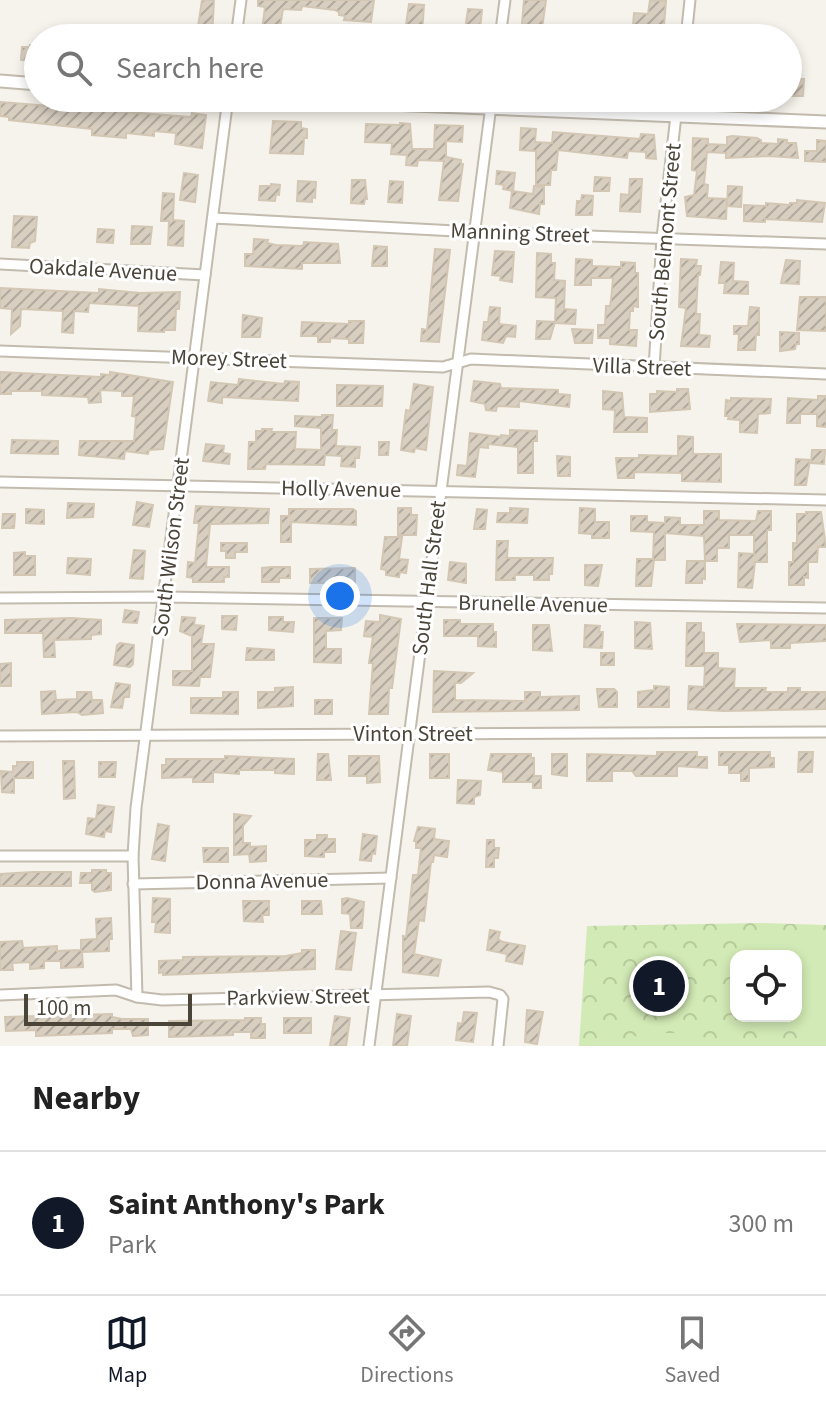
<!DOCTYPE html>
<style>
body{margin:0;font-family:"Source Sans 3",sans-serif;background:#f2f2f2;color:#222}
.controls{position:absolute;right:24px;bottom:24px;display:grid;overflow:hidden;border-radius:16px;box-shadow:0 4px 12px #0003}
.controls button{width:72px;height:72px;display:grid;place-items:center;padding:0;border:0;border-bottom:2px solid #e0e0e0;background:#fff;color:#222;font:40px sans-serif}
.scale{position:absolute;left:24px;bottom:20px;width:168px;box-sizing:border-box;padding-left:8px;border:4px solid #4b4439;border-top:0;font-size:22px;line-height:28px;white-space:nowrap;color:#4b4439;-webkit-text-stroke:6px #fff;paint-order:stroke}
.you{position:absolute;left:340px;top:596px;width:28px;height:28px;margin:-20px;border:6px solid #fff;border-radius:50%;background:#1a73e8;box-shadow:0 0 0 12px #1a73e833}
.badge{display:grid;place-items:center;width:52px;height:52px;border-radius:50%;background:#111827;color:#fff;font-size:26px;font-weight:700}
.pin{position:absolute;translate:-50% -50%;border:4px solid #fff;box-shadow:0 2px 8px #0006}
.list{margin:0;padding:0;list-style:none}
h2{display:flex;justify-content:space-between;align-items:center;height:104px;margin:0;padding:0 32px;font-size:34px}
h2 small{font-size:26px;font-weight:400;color:#767676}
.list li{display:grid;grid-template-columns:52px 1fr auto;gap:24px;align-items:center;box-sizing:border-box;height:144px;padding:0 32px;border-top:2px solid #e0e0e0}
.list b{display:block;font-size:30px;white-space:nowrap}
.list p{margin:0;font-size:26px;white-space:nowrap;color:#767676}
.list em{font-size:26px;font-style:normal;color:#767676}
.icon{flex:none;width:44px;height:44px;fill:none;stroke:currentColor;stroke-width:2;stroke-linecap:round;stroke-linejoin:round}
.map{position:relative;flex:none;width:826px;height:1046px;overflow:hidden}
.search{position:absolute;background:#fff;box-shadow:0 4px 12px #0003;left:24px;right:24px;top:24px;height:88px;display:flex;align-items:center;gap:20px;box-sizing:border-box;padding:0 28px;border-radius:44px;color:#767676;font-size:30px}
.sheet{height:248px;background:#fff}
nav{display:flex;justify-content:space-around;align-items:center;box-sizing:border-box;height:112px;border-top:2px solid #e0e0e0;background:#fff;font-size:22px;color:#767676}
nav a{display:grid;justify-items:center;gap:4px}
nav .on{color:#111827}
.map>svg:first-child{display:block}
.park{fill:url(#park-crowns);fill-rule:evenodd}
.garden{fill:#d2eab5}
.building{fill:url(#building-hatch);stroke:#d3c7b4;stroke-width:2}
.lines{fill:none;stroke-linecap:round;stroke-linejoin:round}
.minor-casing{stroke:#c2bbae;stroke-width:13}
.tertiary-casing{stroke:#c2bbae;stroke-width:15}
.minor{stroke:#fff;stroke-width:9}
.tertiary{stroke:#fff;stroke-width:11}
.labels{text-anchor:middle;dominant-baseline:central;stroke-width:6;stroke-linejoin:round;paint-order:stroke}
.street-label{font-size:22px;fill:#4b4439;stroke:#fff}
</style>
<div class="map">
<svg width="826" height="1046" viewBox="0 0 826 1046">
<defs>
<pattern id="park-crowns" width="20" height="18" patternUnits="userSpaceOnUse" patternTransform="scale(2)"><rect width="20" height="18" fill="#d2eab5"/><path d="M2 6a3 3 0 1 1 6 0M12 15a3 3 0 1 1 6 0" fill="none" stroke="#b6ca9c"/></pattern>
<pattern id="building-hatch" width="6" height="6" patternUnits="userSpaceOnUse" patternTransform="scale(2)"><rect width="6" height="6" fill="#d8cfc1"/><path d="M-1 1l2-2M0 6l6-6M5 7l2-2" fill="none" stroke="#b1aa9e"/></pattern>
</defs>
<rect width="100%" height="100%" fill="#f6f3ec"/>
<!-- park -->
<path class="park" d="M759 923 826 925V1046H579L587 926ZM736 956H796V1016H736Z"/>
<!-- garden -->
<g class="garden">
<polygon points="752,934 826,938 826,1045 789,1027 780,1016 796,1016 796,956 753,956"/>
<polygon points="654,1033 691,1033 731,1046 633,1046 634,1036 654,1038"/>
</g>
<!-- building -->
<g class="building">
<polygon points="202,0 214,0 212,38 192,38 193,26 198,27"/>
<polygon points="258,0 374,0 371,22 344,20 345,16 339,15 339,12 335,10 302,6 301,10 283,9 279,33 262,30 265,7 258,6"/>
<polygon points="524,0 546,0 541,36 521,35"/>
<polygon points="650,0 666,1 663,38 632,38 634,13 648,14"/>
<polygon points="409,4 424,5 422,34 405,32"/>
<polygon points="468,9 482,10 479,38 464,38"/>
<polygon points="390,25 402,27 401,38 389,38"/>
<polygon points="738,26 758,27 757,38 737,38"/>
<polygon points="30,45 38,45 37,62 21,60 22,47 30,47"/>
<polygon points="788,79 804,79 803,96 788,96"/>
<polygon points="0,102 191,117 192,113 206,115 202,148 175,144 176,133 154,131 154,136 126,133 126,138 92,135 92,129 9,120 9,117 0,116"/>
<polygon points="273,121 301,122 301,128 307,129 307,138 304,138 303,154 270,153"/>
<polygon points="400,123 410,124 412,149 434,149 435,125 463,126 462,142 446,141 446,157 461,160 461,164 463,164 458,201 439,200 444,161 418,160 417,166 406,165 407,155 391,154 392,143 365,142 366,124 400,125"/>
<polygon points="521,128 536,129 535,142 552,143 553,132 640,139 641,134 654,135 656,159 646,158 646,152 628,151 627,158 558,150 556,170 551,170 550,185 536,185 536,151 520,150"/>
<polygon points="732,136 757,138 761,140 761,143 778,144 778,139 787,140 787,143 796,143 798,158 768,156 726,158 726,153 707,152 704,184 708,185 707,198 727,199 726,219 687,216 685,197 694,195 697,171 692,170 693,138 708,139 708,144 727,145 727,137"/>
<polygon points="817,140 826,141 826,162 805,161 805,151 817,151"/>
<polygon points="497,171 515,173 513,191 503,189 504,185 496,184"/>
<polygon points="184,173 198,175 195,202 180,200"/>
<polygon points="595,177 610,178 609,191 594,191"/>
<polygon points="630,179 642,179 640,212 620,211 621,194 629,195"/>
<polygon points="352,180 365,180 367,199 365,199 364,204 351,203"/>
<polygon points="298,181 316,182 315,198 312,197 312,202 297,201"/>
<polygon points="390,181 403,182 402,203 388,202"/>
<polygon points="271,184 280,185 279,195 276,194 275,201 259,200 260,186 271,186"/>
<polygon points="534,186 544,187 544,204 540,204 539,214 510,208 512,191 533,194"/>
<polygon points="728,186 742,187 741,207 727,206"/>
<polygon points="163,193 174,194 173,220 184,221 183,246 168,245 169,221 161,221"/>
<polygon points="582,195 593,196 592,215 576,215 577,201 581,201"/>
<polygon points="797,200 825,203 822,222 765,219 765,222 744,221 744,205 766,206 766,203 790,205 790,203 797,203"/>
<polygon points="14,216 37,217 35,241 30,243 29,248 12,247"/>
<polygon points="132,226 152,227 150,244 131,244"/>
<polygon points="98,229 114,230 113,243 97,242"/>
<polygon points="254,239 268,240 267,243 276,245 303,246 304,242 338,244 340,263 302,263 302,269 245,266 245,254 253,254"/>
<polygon points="374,246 387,247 387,266 372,266"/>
<polygon points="435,249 450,250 439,342 421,341 422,329 427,330"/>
<polygon points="495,251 514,252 512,282 500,280 501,276 492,275"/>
<polygon points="537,253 551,254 551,263 555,263 554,280 565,281 564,309 576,310 575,324 555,323 556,298 536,297"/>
<polygon points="576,259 592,260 592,266 621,267 621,262 635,263 635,273 638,273 638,307 633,306 633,311 630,311 629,330 637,330 636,346 610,344 610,338 598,338 598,325 605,325 606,306 610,306 611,300 613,278 591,278 591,285 575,285"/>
<polygon points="681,259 697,260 696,266 701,266 700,275 698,275 696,314 700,314 699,335 710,336 709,347 681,346 686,308 679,307"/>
<polygon points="786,260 800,261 799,284 781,283"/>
<polygon points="721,262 734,263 733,281 748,282 748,294 724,293 725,283 719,283"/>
<polygon points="0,288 99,293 99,289 140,293 180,292 179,309 176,309 175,330 164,330 164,332 138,331 139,306 89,303 88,312 74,311 73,333 62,332 63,311 21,309 20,326 11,334 12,309 0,308"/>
<polygon points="800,297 826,297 826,331 797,330"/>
<polygon points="490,307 500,308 499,324 516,326 515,337 506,336 503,343 482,340 484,322 488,322"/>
<polygon points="750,307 759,308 759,335 756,335 755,350 738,350 739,334 734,334 734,326 748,326"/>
<polygon points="243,315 262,318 260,337 242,337"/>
<polygon points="349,321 364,321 363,343 349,343 349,339 330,338 330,342 318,342 318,336 301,336 302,322 349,324"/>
<polygon points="537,321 555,322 550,339 536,339"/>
<polygon points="572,329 593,330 592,343 575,343"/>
<polygon points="780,332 799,333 799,344 796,344 795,349 780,351"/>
<polygon points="0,372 101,377 101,374 110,375 110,372 173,382 163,449 149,450 148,454 125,451 124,459 79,455 80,441 134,441 136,417 132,416 134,396 122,396 122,391 100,390 101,402 89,403 88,397 42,395 42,391 11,391 11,394 0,394"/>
<polygon points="239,379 284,384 285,381 299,382 298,401 222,397 222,403 208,401 211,382 238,385"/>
<polygon points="474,381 500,384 501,388 558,390 558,394 570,395 569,407 519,401 519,407 497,406 496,411 486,410 485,404 471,401"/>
<polygon points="414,384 433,387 426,450 415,448 414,452 401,450 406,410 410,411"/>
<polygon points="337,385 383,386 382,406 337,406"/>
<polygon points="677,389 688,389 690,409 650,412 650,394 657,394 657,391 677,392"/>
<polygon points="603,391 622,393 624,417 647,418 647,432 614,432 615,410 603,409"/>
<polygon points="818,396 826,396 826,427 817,426 817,414 800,414 800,423 787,423 788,398 818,400"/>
<polygon points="731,398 771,399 770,413 758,414 757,433 740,432 740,420 728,419 729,416 725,416 726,400 731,401"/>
<polygon points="322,415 333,415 332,430 337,430 336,446 360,447 359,458 355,458 355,467 341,466 342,456 325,455 324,465 266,464 265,469 248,469 249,442 256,442 256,431 262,431 262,429 272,429 271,432 296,432 295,449 321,450 321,428 295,426 295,416 322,417"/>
<polygon points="510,430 537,431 537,441 533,441 533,473 518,473 518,447 488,444 488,448 479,447 475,477 457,475 458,465 467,466 470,433 501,437 501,435 510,436"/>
<polygon points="678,436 693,437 693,454 721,454 721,482 682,481 682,473 634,472 634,478 618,478 616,458 639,458 639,455 678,456"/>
<polygon points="12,440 58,441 58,454 11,453"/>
<polygon points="379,442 389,442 388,455 379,455"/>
<polygon points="206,444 224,446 223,453 230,454 229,464 203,461"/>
<polygon points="812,450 825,450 824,464 811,463"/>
<polygon points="557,456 570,457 570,476 558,476"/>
<polygon points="796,459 810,460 806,485 795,485"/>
<polygon points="137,502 153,505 149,527 133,525"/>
<polygon points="68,503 94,504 93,517 67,518"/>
<polygon points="196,506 269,509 268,523 210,524 206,567 229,567 229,577 224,577 224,582 193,582 193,578 187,577 188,562 195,563 199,523 194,523"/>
<polygon points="398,508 411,508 411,515 417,515 416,535 398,535"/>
<polygon points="510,508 528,509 527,523 497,522 498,513 510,513"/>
<polygon points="580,508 595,509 595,522 609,522 609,538 592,538 592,534 579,533"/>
<polygon points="26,509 44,510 44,524 26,523"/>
<polygon points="289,509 353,509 356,511 356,525 291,522 291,542 281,542 281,516 289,516"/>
<polygon points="477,509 487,510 485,529 474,529"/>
<polygon points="704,511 719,511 719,520 756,521 758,511 771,511 771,530 767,530 767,562 755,562 752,588 738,587 739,553 754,554 754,535 729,535 729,548 717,548 717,561 705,561 704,536 665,533 665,560 654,560 651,586 636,586 637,559 653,559 654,532 631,531 631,516 647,516 647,522 665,523 665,517 680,518 680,525 704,525"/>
<polygon points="806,512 821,512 826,547 818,547 817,562 808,562 808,578 804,577 804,585 789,585 789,562 793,562 793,543 797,543 797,514 806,514"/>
<polygon points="3,514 15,514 14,528 2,528"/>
<polygon points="385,537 402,537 399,559 408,560 406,573 400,572 399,577 386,575 386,570 381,569"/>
<polygon points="497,541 508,541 507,558 553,558 552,574 549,574 549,580 534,580 534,575 515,575 515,580 496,580"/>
<polygon points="221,543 247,543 247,552 235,552 235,558 226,558 226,551 221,551"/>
<polygon points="134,550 145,551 143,579 130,578"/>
<polygon points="25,552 25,556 35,556 35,575 14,575 14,553"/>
<polygon points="68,558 91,559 90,575 67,573"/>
<polygon points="687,561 705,561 705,579 702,578 702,583 686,583"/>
<polygon points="450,562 466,564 466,583 448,580"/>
<polygon points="585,565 602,565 598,586 585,585"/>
<polygon points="272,567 290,567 290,578 279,578 279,582 262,582 262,568"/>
<polygon points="355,568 355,583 310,583 310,569"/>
<polygon points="125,610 139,612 137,623 123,622"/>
<polygon points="380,615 401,619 400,626 392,688 389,688 388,714 369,714 373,663 369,663 373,637 364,636 366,621 380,622"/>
<polygon points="222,616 237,616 236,630 222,629"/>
<polygon points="182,617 195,618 194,625 204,626 201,644 214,644 210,677 200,677 199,686 173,685 173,671 192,671 192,636 180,631"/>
<polygon points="269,617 283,617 283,622 294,622 293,632 269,630"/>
<polygon points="71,618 101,620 101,634 91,635 91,639 54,640 55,657 44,657 43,633 5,633 5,620"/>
<polygon points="314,618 342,618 341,630 326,631 326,649 341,649 341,663 314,662"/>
<polygon points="444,620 460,620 460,624 493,624 493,632 496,632 496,647 478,646 478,636 444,636"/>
<polygon points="635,622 650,623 652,649 635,648"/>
<polygon points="687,623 701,623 701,632 704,633 704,653 718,653 718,668 735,669 734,688 766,688 765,692 788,692 788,688 800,688 800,692 826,692 826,709 723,711 688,709 689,686 704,687 705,666 686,666"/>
<polygon points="737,624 826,625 826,641 790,643 790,648 771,648 771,640 740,642"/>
<polygon points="533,625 549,625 552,651 533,650"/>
<polygon points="585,625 600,626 599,632 603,632 602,648 584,647"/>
<polygon points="120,643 134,645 133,664 130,667 114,665 117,645"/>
<polygon points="247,648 274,650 274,660 246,660"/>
<rect x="601" y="653" width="13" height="12"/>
<polygon points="11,663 11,686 0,686 0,664"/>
<polygon points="434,671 473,673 461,683 455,683 455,700 525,701 525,692 540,692 540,697 579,696 579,710 433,712"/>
<polygon points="116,683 130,685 129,697 124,697 122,708 111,707"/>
<polygon points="654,686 669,687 669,707 638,707 638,692 654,690"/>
<polygon points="293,687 293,706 258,708 258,692 275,692 275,688"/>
<polygon points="597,689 614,689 617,692 617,707 599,707"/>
<polygon points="55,691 56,700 77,699 77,692 91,692 92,700 102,700 103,713 82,715 77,712 42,714 41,692"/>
<polygon points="223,692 238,692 238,714 191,713 191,698 223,698"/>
<rect x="315" y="700" width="17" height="14"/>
<polygon points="657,752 697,752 697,757 707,757 707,768 677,766 677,776 636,776 632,771 612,771 612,781 587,781 587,754 657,756"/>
<polygon points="719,752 770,752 770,758 774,758 774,767 749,768 749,781 741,781 741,773 729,773 729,765 719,765"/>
<polygon points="799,752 813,752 812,772 798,772"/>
<polygon points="318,754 328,754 331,780 317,780"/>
<rect x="430" y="754" width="19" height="24"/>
<polygon points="491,754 531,754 531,758 534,758 534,776 541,776 541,788 533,788 533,782 503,782 503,772 488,770"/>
<polygon points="552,754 567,754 567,776 552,774"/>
<polygon points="225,756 294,759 294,774 275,773 275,770 239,770 239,774 213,772 213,782 193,782 193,777 162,778 162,765 166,765 166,759 225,759"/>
<polygon points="349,756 379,756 380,782 367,783 367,776 349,776"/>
<polygon points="63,761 74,761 75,798 64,799"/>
<polygon points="17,762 33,762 33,778 14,778 14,793 2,792 1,771 13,772 13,766 17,766"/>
<polygon points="99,762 116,762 115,777 99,777"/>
<polygon points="458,780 481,781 480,795 474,797 474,804 457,803"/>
<polygon points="98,805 114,807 111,832 105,831 104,837 86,834 88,818 96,819"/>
<polygon points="234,814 251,816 243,826 243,843 250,843 250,847 266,846 266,861 250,862 249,854 234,855"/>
<polygon points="158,824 169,826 165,861 152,859"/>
<polygon points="418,827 435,829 434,839 449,841 447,857 434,855 433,862 431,862 424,921 419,920 414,954 441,960 438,976 403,972 403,936 406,937 413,875 418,875 421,848 416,848 416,841 414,841"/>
<polygon points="363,834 377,836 375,854 372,853 371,861 360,860"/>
<polygon points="317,835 327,835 327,839 335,839 335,852 324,852 324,857 305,856 305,840 317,840"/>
<polygon points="487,840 494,840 494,848 499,848 498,858 494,858 494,867 486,867"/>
<polygon points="203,848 228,848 228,862 204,862"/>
<polygon points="92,870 106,870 106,873 111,873 111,890 95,892 92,890 92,883 80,883 81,873 92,873"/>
<polygon points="33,872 71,872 71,886 0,886 0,874"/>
<polygon points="153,898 170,899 170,933 155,932 156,922 152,922"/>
<polygon points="347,898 364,902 362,928 351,928 350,914 342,913 342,899"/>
<polygon points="243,901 269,901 269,915 262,915 263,922 244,921"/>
<polygon points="302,901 321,901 322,914 302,914"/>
<polygon points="111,918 112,939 109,939 109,951 82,952 83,967 61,968 61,961 44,961 44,968 30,969 30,962 12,963 13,970 0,970 0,942 22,941 23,948 57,946 57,951 81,950 81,940 97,939 96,919"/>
<polygon points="490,930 500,932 498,939 503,942 525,946 522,964 506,961 507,954 487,950"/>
<polygon points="341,931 356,933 351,970 336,969"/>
<polygon points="302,950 315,950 315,969 163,975 163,972 159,973 159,961 183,960 183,957 286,956 302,953"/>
<polygon points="527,1010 543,1012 537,1044 525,1042"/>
<polygon points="464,1012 477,1013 473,1042 456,1040 458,1023 462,1024"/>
<polygon points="112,1014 112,1017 122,1019 148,1019 148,1035 133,1036 131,1029 112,1029 112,1033 36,1036 36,1030 6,1031 5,1017"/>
<polygon points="397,1014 411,1016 407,1046 393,1046"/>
<polygon points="335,1016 350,1018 346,1046 330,1046"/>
<polygon points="245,1018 261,1018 261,1024 265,1024 265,1038 251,1038 251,1032 233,1032 233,1035 169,1037 169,1021 245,1020"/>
<rect x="284" y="1018" width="27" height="15"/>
</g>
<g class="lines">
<!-- minor casing -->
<g class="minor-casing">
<g id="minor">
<polyline points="236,38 241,0"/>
<polyline points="500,38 505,0"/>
<polyline points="686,38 690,0"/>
<polyline points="213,218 474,232 826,244"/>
<polyline points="0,264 205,275"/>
<polyline points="0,351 443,367 471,359 826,374"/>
<polyline points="654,368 662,238 678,98"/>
<polyline points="0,482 826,500"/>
<polyline points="0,598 166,597 826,608"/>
<polyline points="0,736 826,732"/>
<polyline points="0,856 133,856"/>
<polyline points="133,884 391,878"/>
<polyline points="0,995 116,990 137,997 162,1000 489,992 500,995 503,999 498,1046"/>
<polyline points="137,997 133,856 136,808 228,98"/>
<polyline points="369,1046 492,98"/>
</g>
</g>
<!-- tertiary casing -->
<g class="tertiary-casing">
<g id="tertiary">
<polyline points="0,81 38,84"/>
<polyline points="242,98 826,122"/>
</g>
</g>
<!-- minor -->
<use href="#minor" class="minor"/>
<!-- tertiary -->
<use href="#tertiary" class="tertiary"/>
</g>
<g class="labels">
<!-- street labels -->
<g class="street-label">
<text transform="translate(520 233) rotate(2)">Manning Street</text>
<text transform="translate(665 242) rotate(-85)">South Belmont Street</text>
<text transform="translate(103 270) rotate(3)">Oakdale Avenue</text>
<text transform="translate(229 359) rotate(2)">Morey Street</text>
<text transform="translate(642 367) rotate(2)">Villa Street</text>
<text transform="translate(341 489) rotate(1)">Holly Avenue</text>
<text transform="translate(171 547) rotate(-83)">South Wilson Street</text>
<text transform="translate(429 578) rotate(-83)">South Hall Street</text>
<text transform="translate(533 604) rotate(1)">Brunelle Avenue</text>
<text x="413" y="734">Vinton Street</text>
<text transform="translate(262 881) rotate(-1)">Donna Avenue</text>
<text transform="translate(298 997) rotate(-1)">Parkview Street</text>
</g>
</g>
</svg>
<div class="controls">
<button><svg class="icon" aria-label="locate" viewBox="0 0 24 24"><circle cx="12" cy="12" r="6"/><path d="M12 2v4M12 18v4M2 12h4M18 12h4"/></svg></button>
</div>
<div class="scale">100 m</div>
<div class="you"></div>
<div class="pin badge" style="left:659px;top:986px">1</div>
<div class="search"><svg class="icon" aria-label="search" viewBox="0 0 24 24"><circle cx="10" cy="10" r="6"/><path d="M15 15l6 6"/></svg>Search here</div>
</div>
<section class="sheet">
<h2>Nearby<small></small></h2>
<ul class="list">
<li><span class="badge">1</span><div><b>Saint Anthony's Park</b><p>Park</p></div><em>300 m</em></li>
</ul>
</section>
<nav>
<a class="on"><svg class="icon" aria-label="map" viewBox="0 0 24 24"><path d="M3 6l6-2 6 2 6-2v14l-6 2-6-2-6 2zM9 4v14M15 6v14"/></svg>Map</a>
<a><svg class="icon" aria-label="directions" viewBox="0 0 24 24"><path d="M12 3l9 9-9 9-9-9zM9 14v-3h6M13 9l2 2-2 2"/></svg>Directions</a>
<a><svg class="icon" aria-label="saved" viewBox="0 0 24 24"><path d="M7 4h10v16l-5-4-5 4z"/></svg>Saved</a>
</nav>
